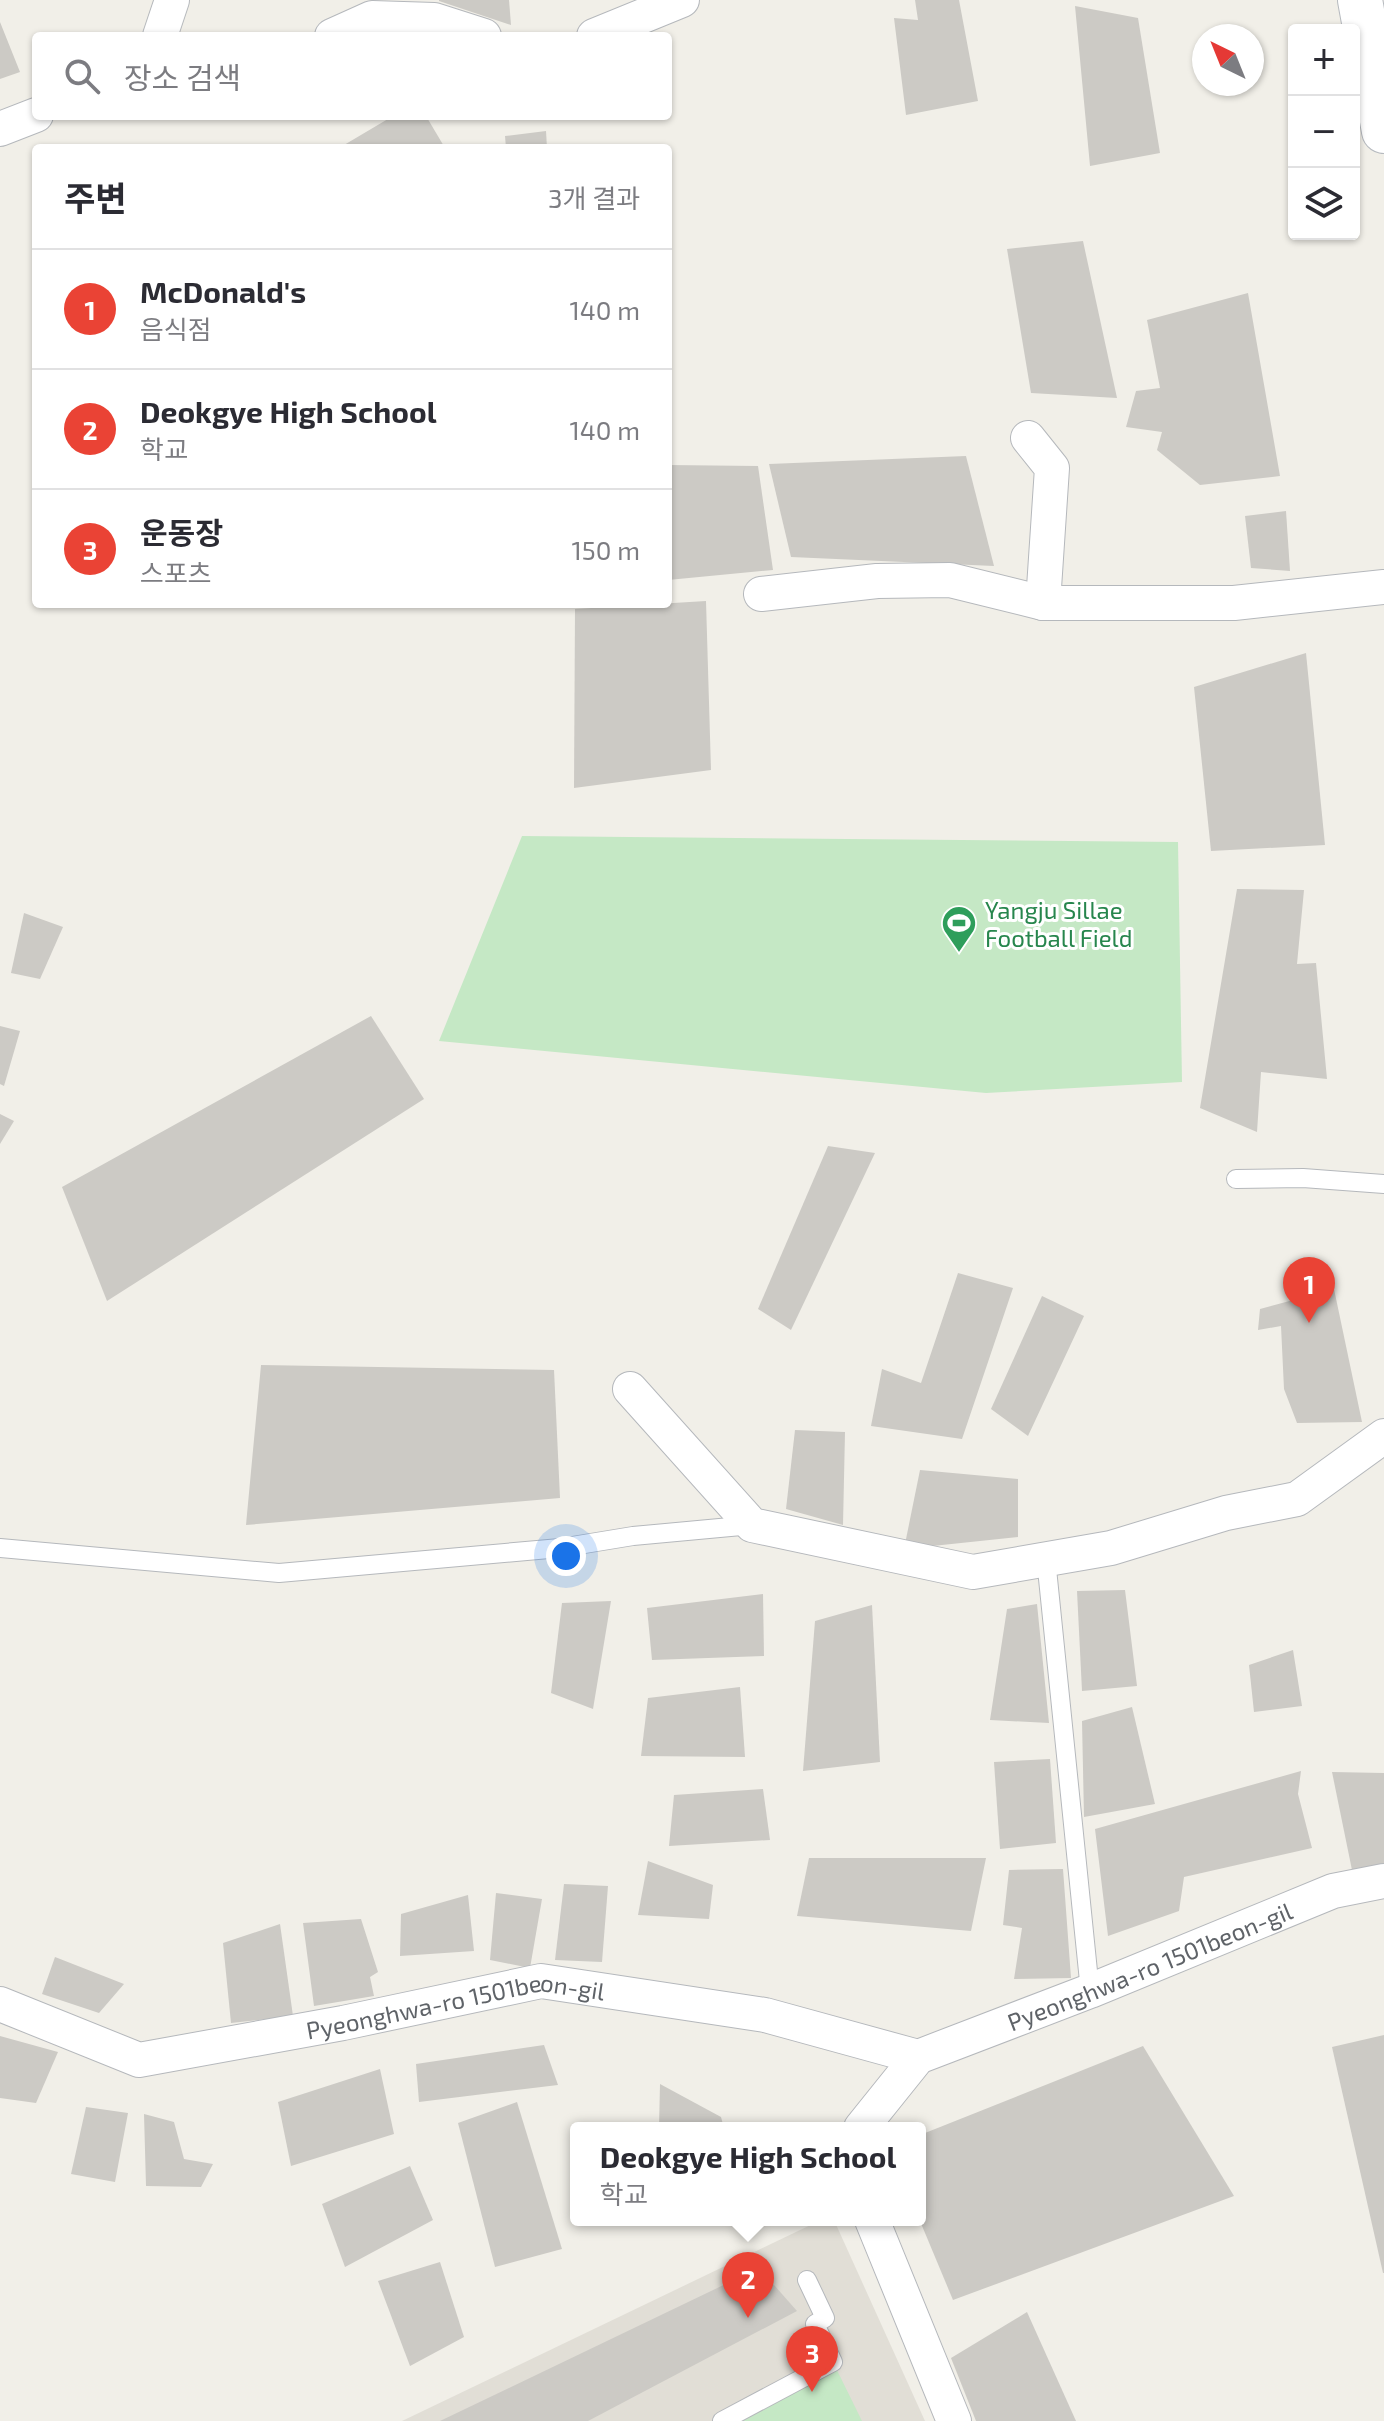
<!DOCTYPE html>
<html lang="ko">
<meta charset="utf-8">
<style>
body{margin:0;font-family:"Exo 2","Noto Sans KR",sans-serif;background:#f7f7f7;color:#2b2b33}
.controls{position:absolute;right:24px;top:24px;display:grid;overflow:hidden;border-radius:8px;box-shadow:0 2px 6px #0004}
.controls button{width:72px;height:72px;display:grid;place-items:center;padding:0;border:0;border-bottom:2px solid #e1e1e2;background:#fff;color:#2b2b33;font:40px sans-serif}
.compass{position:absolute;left:1192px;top:24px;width:72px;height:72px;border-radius:50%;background:#fff;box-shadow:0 2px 6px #0004;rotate:317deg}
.you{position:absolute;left:566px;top:1556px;width:28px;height:28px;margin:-20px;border:6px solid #fff;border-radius:50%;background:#1a73e8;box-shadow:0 0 0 12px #1a73e833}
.badge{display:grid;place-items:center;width:52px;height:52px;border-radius:50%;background:#ea4335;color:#fff;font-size:26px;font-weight:700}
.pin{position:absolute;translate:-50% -66px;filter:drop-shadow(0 2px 4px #0008)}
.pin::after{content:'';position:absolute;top:42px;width:28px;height:24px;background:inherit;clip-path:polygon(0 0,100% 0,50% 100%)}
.popup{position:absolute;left:570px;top:2122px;width:356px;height:104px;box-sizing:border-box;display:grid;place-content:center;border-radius:8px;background:#fff;filter:drop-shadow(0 2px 6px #0005);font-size:26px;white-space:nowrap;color:#7c7c81}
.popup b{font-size:30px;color:#2b2b33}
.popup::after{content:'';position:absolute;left:50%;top:100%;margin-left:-16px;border:16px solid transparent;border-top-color:#fff}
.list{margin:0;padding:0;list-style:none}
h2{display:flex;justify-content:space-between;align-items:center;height:104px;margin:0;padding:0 32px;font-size:34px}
h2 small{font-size:26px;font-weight:400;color:#7c7c81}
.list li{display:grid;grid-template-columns:52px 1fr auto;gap:24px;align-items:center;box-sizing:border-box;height:120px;padding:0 32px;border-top:2px solid #e1e1e2}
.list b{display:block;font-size:30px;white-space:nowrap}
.list p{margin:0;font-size:26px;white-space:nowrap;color:#7c7c81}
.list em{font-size:26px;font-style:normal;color:#7c7c81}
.icon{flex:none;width:44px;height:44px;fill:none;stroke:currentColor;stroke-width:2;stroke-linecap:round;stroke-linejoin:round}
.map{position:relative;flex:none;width:1384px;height:2421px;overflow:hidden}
.search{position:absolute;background:#fff;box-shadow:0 2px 6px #0004;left:32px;top:32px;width:640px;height:88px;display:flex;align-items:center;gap:20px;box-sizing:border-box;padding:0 28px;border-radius:8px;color:#7c7c81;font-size:30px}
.panel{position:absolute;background:#fff;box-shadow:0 2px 6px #0004;left:32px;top:144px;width:640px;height:464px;border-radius:8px}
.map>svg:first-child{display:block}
.education{fill:#e1ded6}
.green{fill:#c5e8c5}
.building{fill:#cccac5}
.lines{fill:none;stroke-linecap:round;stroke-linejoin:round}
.service-casing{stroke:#b5b8bc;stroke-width:20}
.minor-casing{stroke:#b5b8bc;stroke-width:36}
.secondary-casing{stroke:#b6babf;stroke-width:46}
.service{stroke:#fff;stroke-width:18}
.minor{stroke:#fff;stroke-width:34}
.secondary{stroke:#fff;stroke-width:44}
.labels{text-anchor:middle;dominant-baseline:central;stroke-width:6;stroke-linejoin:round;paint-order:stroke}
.leisure-label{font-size:24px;fill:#27864d;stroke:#fff;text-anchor:start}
.street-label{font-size:24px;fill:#5f6368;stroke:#fff}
</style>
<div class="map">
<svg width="1384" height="2421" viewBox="0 0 1384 2421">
<rect width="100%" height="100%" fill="#f1efe8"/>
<!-- education -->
<polygon class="education" points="821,2220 834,2220 925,2421 402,2421"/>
<!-- green -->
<g class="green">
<polygon points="522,836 1178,842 1182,1082 986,1093 439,1041"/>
<polygon points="833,2362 862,2421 722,2421"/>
</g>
<!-- building -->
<g class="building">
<polygon points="439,0 509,0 511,25 439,1"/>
<polygon points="915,0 959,0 978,101 906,115 894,18 918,20"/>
<polygon points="1075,6 1138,18 1160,153 1090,166"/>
<polygon points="0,22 20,72 0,79"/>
<polygon points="393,116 426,116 445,148 339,148"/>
<polygon points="546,131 547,148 506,148 505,136"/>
<polygon points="1083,241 1117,398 1031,393 1007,249"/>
<polygon points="1248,293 1280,476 1200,485 1157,450 1162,432 1126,427 1136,391 1160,388 1147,320"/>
<polygon points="966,456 994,566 791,557 769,464"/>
<polygon points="668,465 758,466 773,570 668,580"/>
<polygon points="1286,511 1290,571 1251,568 1245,516"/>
<polygon points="706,601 711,770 574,788 575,609"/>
<polygon points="1306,653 1325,845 1211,851 1194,687"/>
<polygon points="1237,889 1304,890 1297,964 1316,963 1327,1079 1261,1072 1257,1132 1200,1108"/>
<polygon points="24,913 63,927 40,979 11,973"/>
<polygon points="371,1016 424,1099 107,1301 62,1187"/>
<polygon points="0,1026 20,1031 4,1086 0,1084"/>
<polygon points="0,1114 14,1121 0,1144"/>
<polygon points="828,1146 875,1153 791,1330 758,1309"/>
<polygon points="958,1273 1013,1288 962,1439 871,1426 882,1369 921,1383"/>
<polygon points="1334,1289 1362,1422 1297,1423 1284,1389 1281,1326 1258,1330 1260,1309"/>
<polygon points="1042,1296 1084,1316 1028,1436 991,1409"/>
<polygon points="261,1365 554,1370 560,1498 246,1525"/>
<polygon points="795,1430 845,1432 843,1525 786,1509"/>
<polygon points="920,1470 1018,1479 1018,1537 904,1549"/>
<polygon points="1125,1590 1137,1686 1082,1691 1077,1591"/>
<polygon points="763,1594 764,1656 652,1660 647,1608"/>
<polygon points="611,1601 593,1709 551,1693 562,1603"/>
<polygon points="1037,1604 1049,1723 990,1720 1007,1609"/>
<polygon points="872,1605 880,1762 803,1771 815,1621"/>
<polygon points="1293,1650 1302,1706 1254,1712 1249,1665"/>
<polygon points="740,1687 745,1757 641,1756 648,1698"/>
<polygon points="1132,1707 1155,1804 1084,1817 1082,1721"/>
<polygon points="1050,1759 1056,1843 1000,1849 994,1762"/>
<polygon points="1301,1771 1298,1794 1312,1848 1184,1877 1179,1911 1108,1936 1095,1829"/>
<polygon points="1332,1772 1384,1773 1384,1864 1352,1870"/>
<polygon points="763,1789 770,1840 669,1846 674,1795"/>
<polygon points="809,1858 986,1858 971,1931 797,1916"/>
<polygon points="648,1861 713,1885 709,1919 638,1915"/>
<polygon points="1063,1869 1071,1978 1014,1979 1022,1928 1003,1925 1009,1870"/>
<polygon points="564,1884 608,1886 602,1962 555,1960"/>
<polygon points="496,1893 542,1899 530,1968 490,1960"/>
<polygon points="468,1895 474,1951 400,1956 401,1914"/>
<polygon points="361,1919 378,1972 370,1977 374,1996 314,2006 303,1923"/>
<polygon points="280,1924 293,2016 231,2023 223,1943"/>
<polygon points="55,1957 124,1984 99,2013 42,1994"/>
<polygon points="1384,2035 1384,2273 1383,2273 1332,2047"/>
<polygon points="0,2036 58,2052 36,2103 0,2098"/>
<polygon points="544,2045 558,2085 419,2102 416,2064"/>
<polygon points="1143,2046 1234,2196 953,2300 920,2221 920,2135"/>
<polygon points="380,2069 394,2134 291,2166 278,2102"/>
<polygon points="660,2084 721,2117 724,2128 659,2128"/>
<polygon points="517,2102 562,2249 495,2267 458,2123"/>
<polygon points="86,2107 128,2113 115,2182 71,2174"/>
<polygon points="144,2114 174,2122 184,2159 213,2164 201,2187 146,2186"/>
<polygon points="410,2166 433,2220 345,2267 322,2204"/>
<polygon points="440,2262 464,2337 410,2366 378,2281"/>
<polygon points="759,2268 797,2311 588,2421 440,2421"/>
<polygon points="1027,2312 1076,2421 976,2421 951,2358"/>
</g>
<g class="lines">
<!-- service casing -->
<g class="service-casing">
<g id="service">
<polyline points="1236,1179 1303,1178 1384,1184"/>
<polyline points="0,1548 279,1573 560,1548 633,1536 752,1525"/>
<polyline points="1046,1559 1090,1991"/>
<polyline points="722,2421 833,2362 815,2324 825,2318 807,2280"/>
</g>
</g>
<!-- minor casing -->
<g class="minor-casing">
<g id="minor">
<polyline points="160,36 172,0"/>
<polyline points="332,36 372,18 434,20 484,36"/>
<polyline points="594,36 682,0"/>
<polyline points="0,129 36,115"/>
<polyline points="1028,438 1052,468 1043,603 1234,603 1384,587"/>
<polyline points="761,594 877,581 950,580 1043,603"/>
<polyline points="630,1389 752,1525 973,1572 1111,1548 1226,1513 1297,1499 1384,1436"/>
<path id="s1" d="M0 2004 139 2060 343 2023 541 1981 765 2015 918 2057"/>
<path id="s2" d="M861 2128 918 2057 1090 1991 1333 1891 1384 1881"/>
<polyline points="872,2220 954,2421"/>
</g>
</g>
<!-- secondary casing -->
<g class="secondary-casing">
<polyline id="secondary" points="1360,0 1384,131"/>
</g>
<!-- service -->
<use href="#service" class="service"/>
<!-- minor -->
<use href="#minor" class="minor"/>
<!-- secondary -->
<use href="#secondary" class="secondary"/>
</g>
<!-- icons -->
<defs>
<g id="stadium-pin" transform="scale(1.8)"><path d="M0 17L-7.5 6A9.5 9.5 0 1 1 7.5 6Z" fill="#2e9e5b" stroke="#fff"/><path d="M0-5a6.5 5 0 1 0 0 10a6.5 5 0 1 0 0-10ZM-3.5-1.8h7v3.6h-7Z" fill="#fff"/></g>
</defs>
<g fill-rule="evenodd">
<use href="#stadium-pin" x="959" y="923"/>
</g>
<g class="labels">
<!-- leisure labels -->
<g class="leisure-label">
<text x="985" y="909">Yangju Sillae<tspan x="985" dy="28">Football Field</tspan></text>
</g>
<!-- street labels -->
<g class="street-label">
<text stroke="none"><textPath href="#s2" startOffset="340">Pyeonghwa-ro 1501beon-gil</textPath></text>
<text stroke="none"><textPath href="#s1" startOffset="472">Pyeonghwa-ro 1501beon-gil</textPath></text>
</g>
</g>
</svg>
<div class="controls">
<button>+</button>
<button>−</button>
<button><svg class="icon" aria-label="layers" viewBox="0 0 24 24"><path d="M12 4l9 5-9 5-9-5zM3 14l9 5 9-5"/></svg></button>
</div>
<svg class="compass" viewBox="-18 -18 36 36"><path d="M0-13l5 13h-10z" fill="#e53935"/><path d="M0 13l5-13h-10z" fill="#7c7c81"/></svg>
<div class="you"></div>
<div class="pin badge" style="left:1309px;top:1323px">1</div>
<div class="pin badge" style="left:748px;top:2318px">2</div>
<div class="popup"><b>Deokgye High School</b>학교</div>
<div class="pin badge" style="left:812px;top:2392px">3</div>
<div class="search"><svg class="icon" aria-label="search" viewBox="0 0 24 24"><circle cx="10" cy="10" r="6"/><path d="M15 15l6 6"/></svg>장소 검색</div>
<section class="panel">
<h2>주변<small>3개 결과</small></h2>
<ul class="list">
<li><span class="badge">1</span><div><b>McDonald's</b><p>음식점</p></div><em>140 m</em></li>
<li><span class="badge">2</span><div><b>Deokgye High School</b><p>학교</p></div><em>140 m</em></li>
<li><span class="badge">3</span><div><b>운동장</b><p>스포츠</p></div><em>150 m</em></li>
</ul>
</section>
</div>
